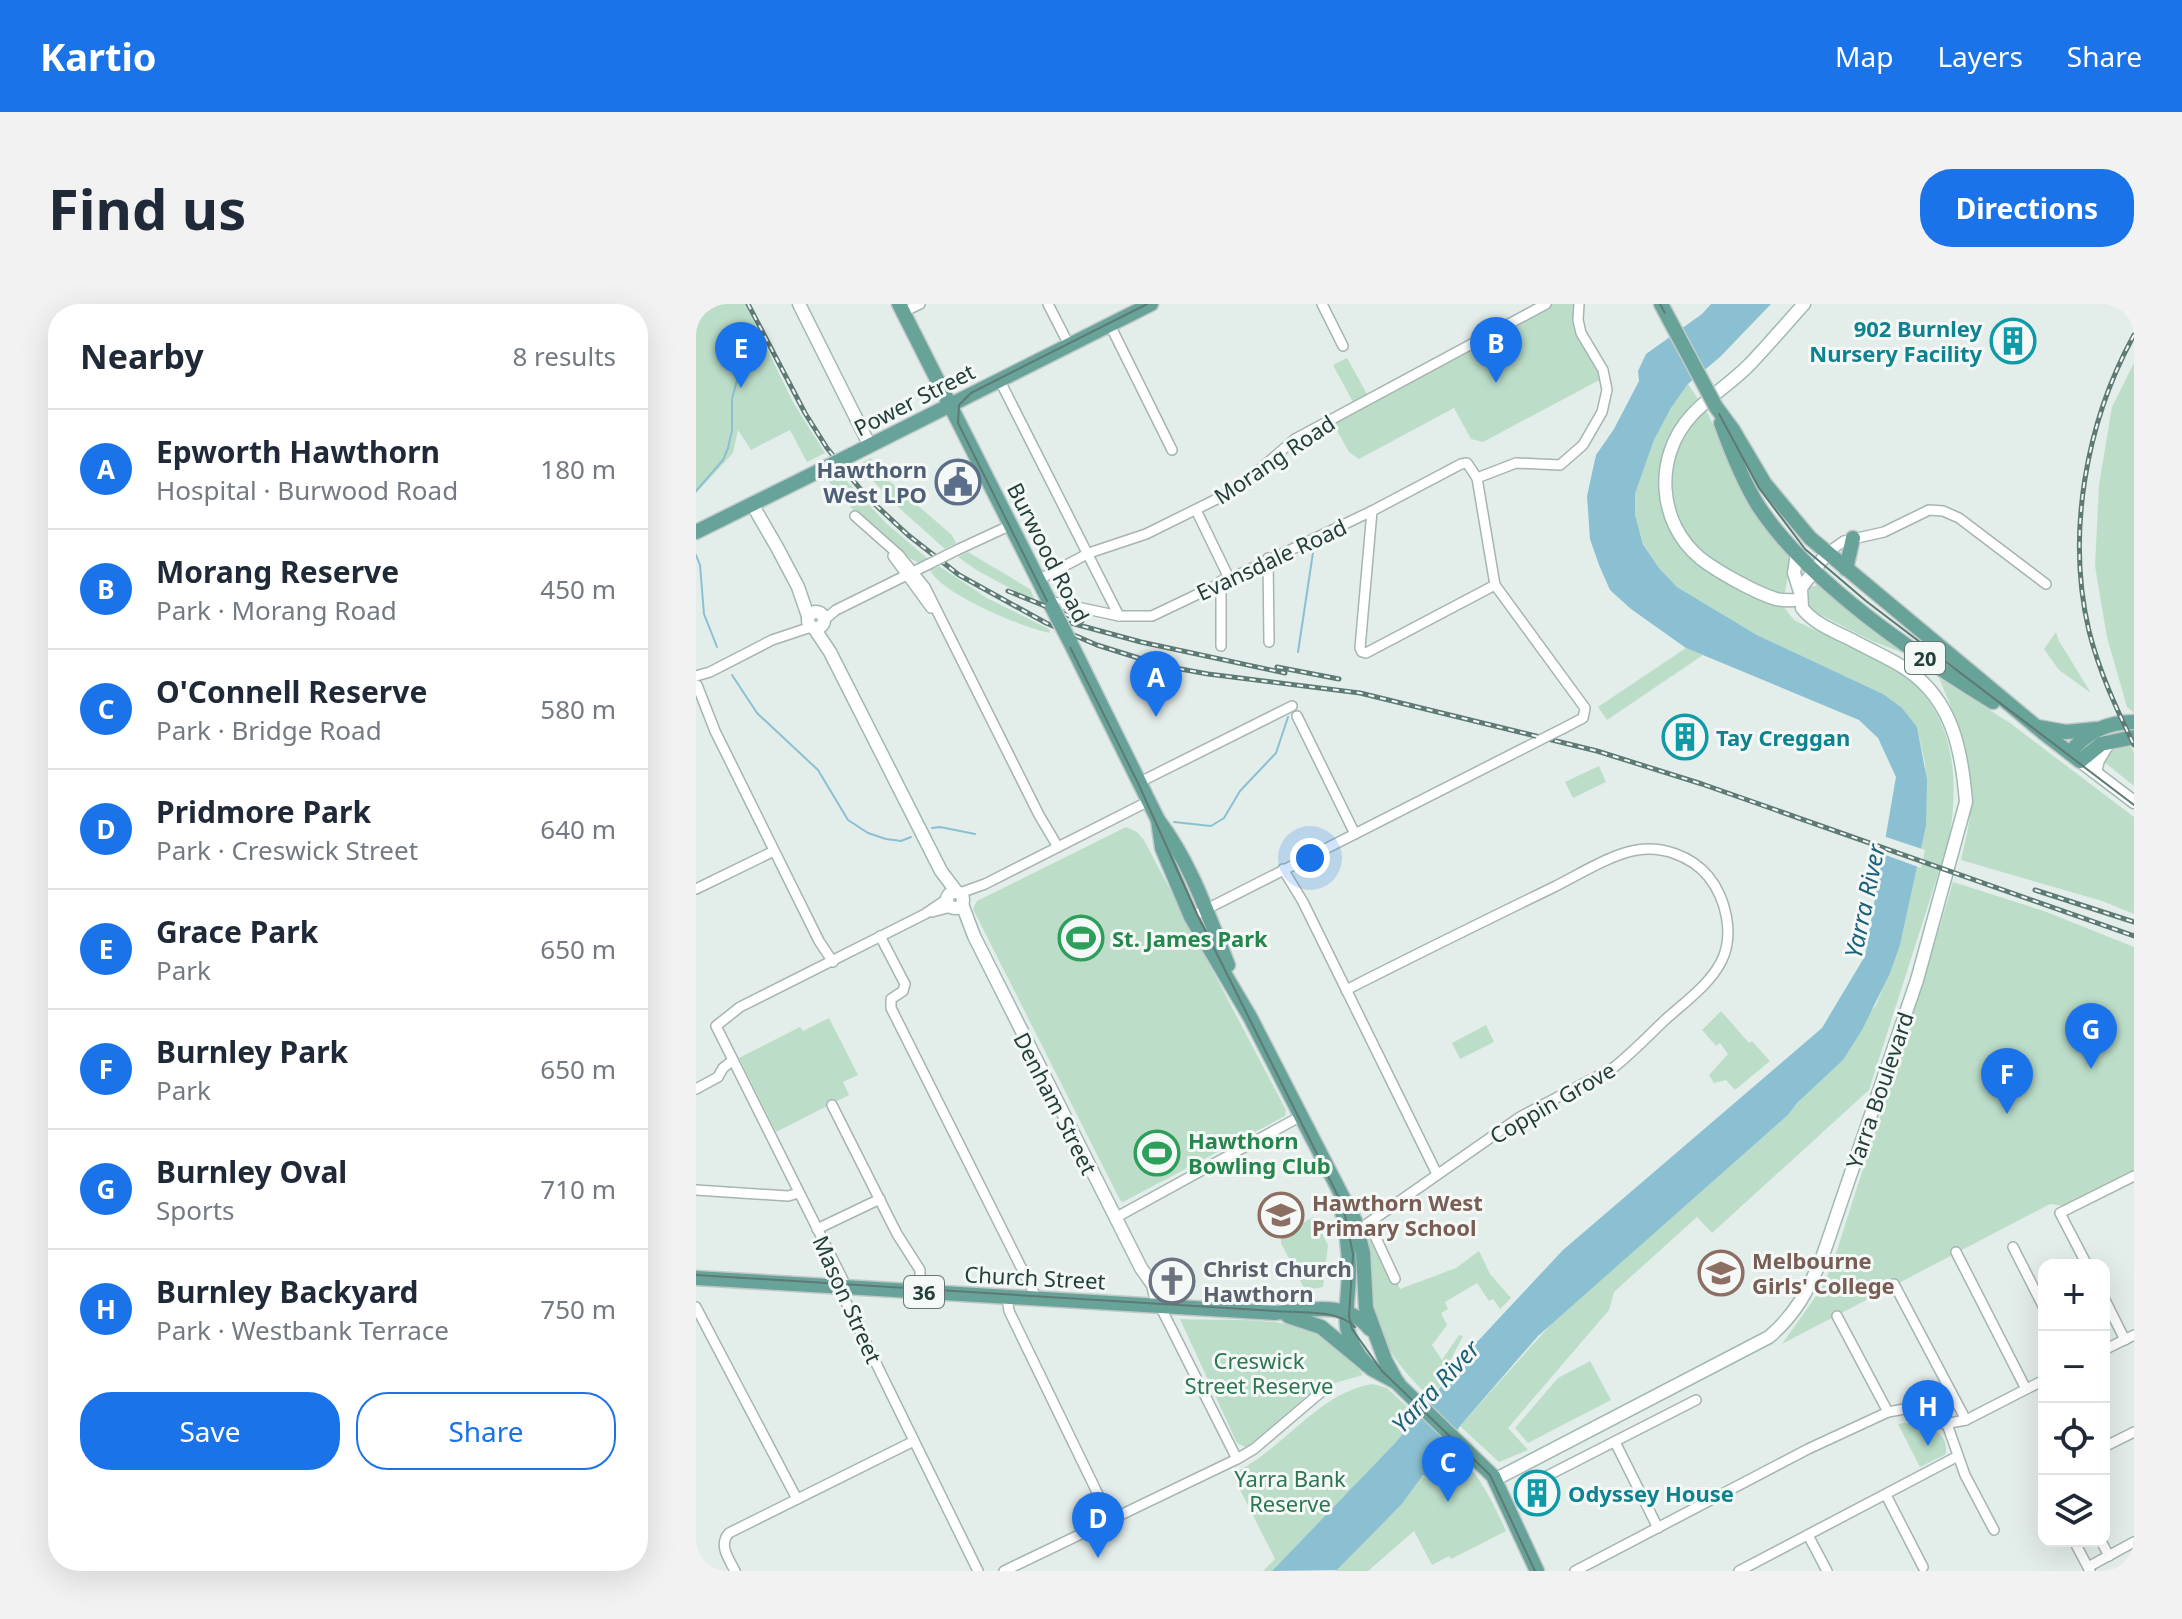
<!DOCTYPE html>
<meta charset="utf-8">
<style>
body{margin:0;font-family:"Noto Sans",sans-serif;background:#f2f2f3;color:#1f2937}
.controls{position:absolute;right:24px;bottom:24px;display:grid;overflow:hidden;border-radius:16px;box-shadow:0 8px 32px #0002}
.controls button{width:72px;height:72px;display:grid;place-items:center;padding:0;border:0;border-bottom:2px solid #e0e1e3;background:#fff;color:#1f2937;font:40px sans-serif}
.you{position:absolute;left:614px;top:554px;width:28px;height:28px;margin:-20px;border:6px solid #fff;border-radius:50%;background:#1a73e8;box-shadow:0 0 0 12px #1a73e833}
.badge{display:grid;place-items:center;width:52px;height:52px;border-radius:50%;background:#1a73e8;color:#fff;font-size:26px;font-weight:700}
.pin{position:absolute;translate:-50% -66px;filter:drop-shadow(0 2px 4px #0008)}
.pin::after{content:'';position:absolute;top:42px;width:28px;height:24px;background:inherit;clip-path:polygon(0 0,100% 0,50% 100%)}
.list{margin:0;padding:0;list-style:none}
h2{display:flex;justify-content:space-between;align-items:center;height:104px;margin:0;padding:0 32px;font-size:34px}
h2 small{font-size:26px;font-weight:400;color:#747a83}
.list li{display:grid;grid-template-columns:52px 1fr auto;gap:24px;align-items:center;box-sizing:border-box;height:120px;padding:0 32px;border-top:2px solid #e0e1e3}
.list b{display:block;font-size:30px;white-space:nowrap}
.list p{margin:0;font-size:26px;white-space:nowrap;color:#747a83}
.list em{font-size:26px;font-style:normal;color:#747a83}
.actions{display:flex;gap:16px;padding:24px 32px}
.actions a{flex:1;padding:18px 0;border:2px solid #1a73e8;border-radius:32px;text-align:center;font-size:28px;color:#1a73e8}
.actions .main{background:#1a73e8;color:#fff}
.icon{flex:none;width:44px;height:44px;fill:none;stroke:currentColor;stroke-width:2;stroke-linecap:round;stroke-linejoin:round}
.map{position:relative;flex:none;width:1438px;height:1267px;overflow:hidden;border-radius:32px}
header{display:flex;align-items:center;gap:48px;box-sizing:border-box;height:112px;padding:0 40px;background:#1a73e8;color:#fff}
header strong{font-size:38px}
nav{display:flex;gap:44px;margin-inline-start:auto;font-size:28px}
.intro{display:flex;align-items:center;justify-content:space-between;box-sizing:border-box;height:192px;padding:0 48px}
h1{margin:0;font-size:56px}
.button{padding:20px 36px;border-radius:32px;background:#1a73e8;color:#fff;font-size:28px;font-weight:700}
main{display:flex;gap:48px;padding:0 48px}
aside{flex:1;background:#fff;border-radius:32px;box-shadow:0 8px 32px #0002}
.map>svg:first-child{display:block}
.green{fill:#bcdec9}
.water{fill:#8bc0d2}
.pier{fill:#e3edea}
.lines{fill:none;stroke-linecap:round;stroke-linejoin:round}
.stream{stroke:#8bc0d2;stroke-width:2}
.street-casing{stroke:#a6b5b2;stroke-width:12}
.secondary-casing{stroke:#a1b9b3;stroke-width:15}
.primary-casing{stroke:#c1c9c8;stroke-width:17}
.street{stroke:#fff;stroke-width:9}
.secondary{stroke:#fff;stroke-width:12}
.primary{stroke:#68a39a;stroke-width:14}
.tram{stroke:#5d7a75;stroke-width:2}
.rail-casing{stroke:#5d7a75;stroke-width:5}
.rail{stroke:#f4f9f7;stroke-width:2;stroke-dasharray:6;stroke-linecap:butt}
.street-bridge-casing{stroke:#a6b5b2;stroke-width:12;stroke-linecap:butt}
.primary-bridge-casing{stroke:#c1c9c8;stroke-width:17;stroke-linecap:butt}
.street-bridge{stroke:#fff;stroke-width:9}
.primary-bridge{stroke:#68a39a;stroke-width:14}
.labels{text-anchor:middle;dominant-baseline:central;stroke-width:6;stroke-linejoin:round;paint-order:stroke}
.shield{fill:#f4f9f7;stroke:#627773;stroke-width:2}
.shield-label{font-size:20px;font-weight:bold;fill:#233f3a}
.culture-label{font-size:22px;font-weight:bold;fill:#0d838f;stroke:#f4f9f7;text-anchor:start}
.street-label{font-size:22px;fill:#233f3a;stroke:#f4f9f7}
.service-label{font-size:22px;font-weight:bold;fill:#4e5e75;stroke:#f4f9f7;text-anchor:end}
.leisure-label{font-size:22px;font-weight:bold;fill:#27864d;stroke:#f4f9f7;text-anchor:start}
.education-label{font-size:22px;font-weight:bold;fill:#785e54;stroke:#f4f9f7;text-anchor:start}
.worship-label{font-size:22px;font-weight:bold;fill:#5b616d;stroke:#f4f9f7;text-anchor:start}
.park-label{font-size:22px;fill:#2c7651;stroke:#f4f9f7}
.water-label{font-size:24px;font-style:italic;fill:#1c617b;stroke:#f4f9f7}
</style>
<header>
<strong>Kartio</strong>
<nav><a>Map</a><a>Layers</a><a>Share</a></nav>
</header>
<div class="intro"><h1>Find us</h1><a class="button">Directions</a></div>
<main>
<aside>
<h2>Nearby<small>8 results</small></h2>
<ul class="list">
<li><span class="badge">A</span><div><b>Epworth Hawthorn</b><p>Hospital · Burwood Road</p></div><em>180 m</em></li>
<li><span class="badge">B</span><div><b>Morang Reserve</b><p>Park · Morang Road</p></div><em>450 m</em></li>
<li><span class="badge">C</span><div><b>O'Connell Reserve</b><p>Park · Bridge Road</p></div><em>580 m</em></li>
<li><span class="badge">D</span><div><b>Pridmore Park</b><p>Park · Creswick Street</p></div><em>640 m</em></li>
<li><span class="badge">E</span><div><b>Grace Park</b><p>Park</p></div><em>650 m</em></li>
<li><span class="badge">F</span><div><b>Burnley Park</b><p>Park</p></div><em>650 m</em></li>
<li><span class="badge">G</span><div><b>Burnley Oval</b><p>Sports</p></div><em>710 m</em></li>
<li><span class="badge">H</span><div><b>Burnley Backyard</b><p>Park · Westbank Terrace</p></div><em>750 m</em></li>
</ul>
<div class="actions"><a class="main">Save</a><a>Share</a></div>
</aside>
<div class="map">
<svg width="1438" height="1267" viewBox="0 0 1438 1267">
<rect width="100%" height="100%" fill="#e3edea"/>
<!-- green -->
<g class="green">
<polygon points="0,0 49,0 98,100 129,149 111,158 94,126 55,146 42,126 37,149 0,189"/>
<polygon points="850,0 883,0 882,17 907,74 787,138 775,135 758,104 663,155 653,148 635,116"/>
<polygon points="651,54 671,90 657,98 637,61"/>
<polygon points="1438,59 1438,409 1431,403 1411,333 1399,262 1403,181 1416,103"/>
<path d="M992 80 1012 110 1052 196 1095 252 1087 302 1098 316C1131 332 1167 346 1198 365 1259 402 1264 473 1253 536L1173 786 1016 929 1001 913 918 988 913 1006 812 1124 832 1146 803 1158 764 1122 857 1018 1092 811 1180 701 1204 641 1230 522 1229 460 1221 423 1187 390 1061 331 981 283 963 264 947 239 939 211V190L958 136 975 104Z"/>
<polygon points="175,154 191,175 256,231 260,239 249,245 201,202 162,161"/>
<path d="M144 170 191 220 231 254 223 259C189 243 155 205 132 176Z"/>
<polygon points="272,248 334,285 340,298 282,267 262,253"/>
<path d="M243 262 291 294 353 325 354 329C328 324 245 290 234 266Z"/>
<path d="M1122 281 1210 350 1176 337 1117 307C1110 299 1110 293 1114 283Z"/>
<polygon points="1360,328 1363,337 1395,389 1363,366 1348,345"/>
<polygon points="990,344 1007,351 911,416 902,403"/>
<path d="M1243 374 1314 419 1438 513V610L1406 597 1265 556C1269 538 1274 519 1275 500 1279 458 1259 412 1243 374Z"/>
<polygon points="1434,441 1438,448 1438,482 1407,457 1415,447"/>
<polygon points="903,462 910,478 877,494 869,478"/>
<polygon points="430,523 441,528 448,536 590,806 589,812 427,898 424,896 277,605 281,597"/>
<path d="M1257 578 1348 607 1438 643V867L1368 902 1354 900 1086 1040 1125 985 1137 959C1177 832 1220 706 1257 578Z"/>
<polygon points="1025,707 1053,739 1056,737 1074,757 1039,786 1030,776 1018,779 1013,771 1032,750 1024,739 1020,742 1006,726"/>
<polygon points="133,714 162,771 147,778 153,791 80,828 43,754 104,723 107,727"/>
<polygon points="790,721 798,738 764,755 756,739"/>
<polygon points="617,913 632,941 627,983 609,986 585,939 585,932"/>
<path d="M677 926 704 985 760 964 783 947 794 970 815 994 804 1005 797 995 793 997 781 979 749 998 752 1005 745 1009 751 1021 736 1041 746 1056 763 1031 767 1032 753 1059 756 1067 735 1094C703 1064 682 1038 677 992 674 971 675 950 672 929Z"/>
<path d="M484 1015C524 1017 570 1013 609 1024 631 1030 655 1052 667 1071L628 1082 625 1080 554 1141 549 1143 541 1139Z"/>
<polygon points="894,1057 915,1096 832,1139 819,1124 862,1074"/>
<path d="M677 1080 691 1084 721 1112 700 1138 576 1267H567L579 1255 536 1170C586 1147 624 1087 677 1080Z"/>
<path d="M1209 1119C1229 1122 1253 1125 1250 1150L1224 1163 1202 1120Z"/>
<path d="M753 1139C779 1165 795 1193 810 1227L755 1255 753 1252 736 1261 718 1227 672 1267H640L705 1201 716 1182 738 1163Z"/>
</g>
<!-- water -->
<polygon class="water" points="1015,0 1075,0 1024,53 992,80 975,104 958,136 939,190 939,211 947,240 963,264 981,283 1061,331 1187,390 1206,404 1221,423 1231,476 1230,522 1204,641 1194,669 1166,726 1147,756 1102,798 1092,811 842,1032 764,1122 746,1152 729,1172 727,1171 705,1201 641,1266 576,1267 700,1138 781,1038 867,946 1126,724 1169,652 1200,473 1182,434 1163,416 990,344 935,305 914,286 903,261 894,235 891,192 900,151 918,125 943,77 942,67 950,50 1006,10"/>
<!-- pier -->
<polygon class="pier" points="1187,532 1229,546 1225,564 1184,549"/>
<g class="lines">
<!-- stream -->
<g class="stream">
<polyline points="0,187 27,156 32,144 36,126 36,95 49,47"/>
<polyline points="0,251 4,261 8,310 21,343"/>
<polyline points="602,348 618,242"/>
<polyline points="36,371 61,409 122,466 152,516 172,529 190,535 205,537 215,533"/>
<polyline points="478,518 515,522 528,514 544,487 580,449 592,413"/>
<polyline points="236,524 244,523 279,530"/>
</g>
<!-- street casing -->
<g class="street-casing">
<g id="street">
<polyline points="352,0 373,41"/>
<polyline points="626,0 647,42"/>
<polyline points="207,8 224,0"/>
<polyline points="414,21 476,146"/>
<polyline points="304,77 423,312"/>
<polyline points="781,174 820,159 864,161 887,141 906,108 911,86 907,66 885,29 882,16 883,0"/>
<polyline points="500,206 533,274"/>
<polyline points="676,207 664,344 666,348 670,349 799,281"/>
<polyline points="159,212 203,251 229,283 343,511 362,543"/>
<polyline points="261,246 315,221"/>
<polyline points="1131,249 1148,237 1188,228 1233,206 1247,207 1263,214 1350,280"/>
<polyline points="197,252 235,304"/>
<polyline points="572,254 573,338"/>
<polyline points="342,276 393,249 450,230 541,185 599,135 850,0"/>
<polyline points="353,297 423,312 456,312 676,207 765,160 771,159 781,174 799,281 889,404 887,414 868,424"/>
<polyline points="128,316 140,306 233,260"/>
<polyline points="525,342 525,277"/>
<polyline points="0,372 14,368 76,336 115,323"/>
<polyline points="1,381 19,427 123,637 137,658"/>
<polyline points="601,412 659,530"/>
<polyline points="444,478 596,402"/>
<polyline points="587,565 607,598 741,870"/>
<polyline points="0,585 78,547"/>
<polyline points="264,589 289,580 453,497"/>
<polyline points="251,595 229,610 44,703 20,722 147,976 146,990 282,1267"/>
<polyline points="236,608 255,603"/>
<polyline points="495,613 844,436"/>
<polyline points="184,632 209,680 207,687 195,695 195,704 341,995"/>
<path d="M650 686C719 651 788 617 858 583 882 571 915 550 941 546 967 542 995 552 1012 572 1030 594 1039 631 1025 658 1013 681 989 698 970 715 953 731 936 749 917 764L824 813 658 929"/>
<polyline points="0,785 22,773 27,764 36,757"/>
<polyline points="136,801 201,930 224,966 224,988"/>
<polyline points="0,886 92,892 103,889"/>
<polyline points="419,914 605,812"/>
<polyline points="673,919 699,975"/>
<polyline points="121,925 184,895"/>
<polyline points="1317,943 1348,1004"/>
<polyline points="1260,948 1330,1085"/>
<polyline points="1391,961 1364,909 1438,872"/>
<polyline points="1198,980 1270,1116"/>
<polyline points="311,993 313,1007 414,1215"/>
<polyline points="1408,994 1429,1036"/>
<polyline points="464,1002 541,1155"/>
<polyline points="0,1003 101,1195"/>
<polyline points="1141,1012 1192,1108"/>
<polyline points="1408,1046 1438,1031"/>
<polyline points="1248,1120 1270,1116 1348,1076"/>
<polyline points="1251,1120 1269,1171 1298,1226"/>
<polyline points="919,1138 962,1224"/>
<polyline points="1408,1143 1438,1128"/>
<polyline points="849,1173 1000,1096"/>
<polyline points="1348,1174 1348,1178"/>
<polyline points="1190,1191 1227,1263"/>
<polyline points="1112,1231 1131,1267"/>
<polyline points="1378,1237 1394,1267"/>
<polyline points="1405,1237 1413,1252"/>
<polyline points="1392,1263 1438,1238"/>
<path d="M39 1267C33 1255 22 1241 33 1229L218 1137"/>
<polyline points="308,1267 541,1155 558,1145 631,1083"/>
<polyline points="879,1267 1112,1145 1192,1108 1208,1105 1251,1120"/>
<polyline points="1043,1267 1262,1152"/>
</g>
</g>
<!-- secondary casing -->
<g class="secondary-casing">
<g id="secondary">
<polyline points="103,0 174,142"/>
<polyline points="56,200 82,245 102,283 112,312"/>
<polyline points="1101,250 1098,269 1104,288"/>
<path d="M1104 296C1096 296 1088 297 1080 295 1058 288 1022 268 1004 254 961 218 958 153 995 112 1013 92 1036 79 1055 59 1073 40 1090 20 1108 0"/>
<circle cx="120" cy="316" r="8"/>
<polyline points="118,324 134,348 245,567 260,587"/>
<polyline points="1384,457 1438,498"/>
<polyline points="1399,468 1402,456 1413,438"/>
<circle cx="259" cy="596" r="8"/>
<polyline points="266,600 278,632 445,964 457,981 462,1002"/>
<path d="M800 1175 1073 1033C1100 1010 1112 986 1126 954L1221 676 1270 498C1266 448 1257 398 1213 367 1196 355 1176 347 1158 337 1140 328 1118 320 1106 304L1105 284 1131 249"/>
</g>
</g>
<!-- primary casing -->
<g class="primary-casing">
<g id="primary">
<polyline points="203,0 356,303"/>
<polyline points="965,0 973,15"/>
<polyline points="1020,103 1037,126 1069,180 1114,234 1349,430 1384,457 1405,440 1438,433"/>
<path d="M1025 119C1035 147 1047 178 1063 203 1114 280 1219 350 1297 398"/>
<polyline points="155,151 455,0"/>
<polyline points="0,228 133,162"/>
<polyline points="1150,265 1157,234"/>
<path d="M373 336 462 516C495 559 512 611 532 661"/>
<polyline points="1342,423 1370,428 1400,425"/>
<path d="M1374 449C1390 428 1412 418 1438 418"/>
<polyline points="462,516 466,544 495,613 554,713 659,917 667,949 670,1004 689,1056 702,1080 797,1172 841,1267"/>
<path d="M645 903C650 924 653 944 653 966 653 1006 640 1026 671 1061"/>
<path d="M0 974 579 1009C612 1006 651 996 674 1025"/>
<polyline points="592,1012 625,1023 676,1065 702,1079"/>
</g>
</g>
<!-- street -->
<use href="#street" class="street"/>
<!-- secondary -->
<use href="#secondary" class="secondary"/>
<!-- primary -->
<use href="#primary" class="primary"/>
<!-- tram -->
<g class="tram">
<polyline points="451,0 275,89 263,101 262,119 442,479 501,610 647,902 657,950 653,1012 656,1025 686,1067 794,1171 839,1267"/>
<polyline points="964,0 1063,184 1109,245 1170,297 1438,501"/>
<path d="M0 971 579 1007C603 1009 642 1005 659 1023"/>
</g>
<!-- rail casing -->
<g class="rail-casing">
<g id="rail">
<polyline points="52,0 109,109 131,144 170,192 212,231 263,271 350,319 401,341 468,362 512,370 664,389 901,447 1006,480 1438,632"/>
<path d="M1438 31C1390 118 1370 230 1393 327 1403 367 1420 404 1438 441"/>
<polyline points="312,287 386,317"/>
<polyline points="375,319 445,338 589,369"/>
<polyline points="581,363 643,375"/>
<polyline points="1339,586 1438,618"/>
</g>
</g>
<!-- rail -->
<use href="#rail" class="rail"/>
<!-- street-bridge casing -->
<g class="street-bridge-casing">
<g id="street-bridge">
<polyline points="233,260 261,246"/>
<polyline points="844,436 868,424"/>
</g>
</g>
<!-- primary-bridge casing -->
<g class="primary-bridge-casing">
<g id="primary-bridge">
<polyline points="973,15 1020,103"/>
<polyline points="133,162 155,151"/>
<polyline points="356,303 373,336"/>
</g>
</g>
<!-- street-bridge -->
<use href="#street-bridge" class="street-bridge"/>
<!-- primary-bridge -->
<use href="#primary-bridge" class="primary-bridge"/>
</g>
<!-- icons -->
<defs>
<g id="building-ring" transform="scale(2.3)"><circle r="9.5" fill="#f4f9f7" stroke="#0f9aa8" stroke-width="1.5"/><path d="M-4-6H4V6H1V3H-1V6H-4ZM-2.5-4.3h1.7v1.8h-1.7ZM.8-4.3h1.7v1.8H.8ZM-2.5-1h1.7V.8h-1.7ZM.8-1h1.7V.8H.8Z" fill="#0f9aa8"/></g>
<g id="civic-ring" transform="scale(2.3)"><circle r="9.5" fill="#f4f9f7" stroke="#5c6f8a" stroke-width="1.5"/><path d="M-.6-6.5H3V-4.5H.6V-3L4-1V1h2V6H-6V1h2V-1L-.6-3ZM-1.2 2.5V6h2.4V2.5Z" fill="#5c6f8a"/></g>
<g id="stadium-ring" transform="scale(2.3)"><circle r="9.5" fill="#f4f9f7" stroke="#2e9e5b" stroke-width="1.5"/><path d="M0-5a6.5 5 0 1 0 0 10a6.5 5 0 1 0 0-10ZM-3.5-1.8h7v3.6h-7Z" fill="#2e9e5b"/></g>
<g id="school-ring" transform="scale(2.3)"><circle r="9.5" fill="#f4f9f7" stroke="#8d6e63" stroke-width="1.5"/><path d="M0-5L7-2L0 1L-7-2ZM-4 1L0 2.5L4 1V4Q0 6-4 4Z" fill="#8d6e63"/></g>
<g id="church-ring" transform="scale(2.3)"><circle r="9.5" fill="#f4f9f7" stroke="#6b7280" stroke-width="1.5"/><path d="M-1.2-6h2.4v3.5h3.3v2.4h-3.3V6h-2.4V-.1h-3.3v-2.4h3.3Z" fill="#6b7280"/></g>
</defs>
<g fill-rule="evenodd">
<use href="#building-ring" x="1317" y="37"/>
<use href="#civic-ring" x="262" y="178"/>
<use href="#building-ring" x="989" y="433"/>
<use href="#stadium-ring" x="385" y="634"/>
<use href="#stadium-ring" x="461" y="849"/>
<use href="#school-ring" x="585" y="911"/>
<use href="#school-ring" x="1025" y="969"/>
<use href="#church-ring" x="476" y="977"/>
<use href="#building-ring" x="841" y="1189"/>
</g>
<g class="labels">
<!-- shield labels -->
<g class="shield">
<rect x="1209" y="338" width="40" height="32" rx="6"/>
<rect x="208" y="972" width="40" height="32" rx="6"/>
</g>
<g class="shield-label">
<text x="1229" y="354">20</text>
<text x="228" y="988">36</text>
</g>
<!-- culture labels -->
<g class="culture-label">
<text x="1286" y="24" text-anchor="end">902 Burnley<tspan x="1286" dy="25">Nursery Facility</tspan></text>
<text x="1020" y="433">Tay Creggan</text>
<text x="872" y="1189">Odyssey House</text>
</g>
<!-- street labels -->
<g class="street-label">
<text transform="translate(218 95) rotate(-27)">Power Street</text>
<text transform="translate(578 155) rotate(-34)">Morang Road</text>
<text transform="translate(353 248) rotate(63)">Burwood Road</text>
<text transform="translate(575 255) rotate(-25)">Evansdale Road</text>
<text transform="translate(1183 786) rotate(-71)">Yarra Boulevard</text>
<text transform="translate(856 798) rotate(-30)">Coppin Grove</text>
<text transform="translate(360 799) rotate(63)">Denham Street</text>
<text transform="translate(339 973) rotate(3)">Church Street</text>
<text transform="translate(152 995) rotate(66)">Mason Street</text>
</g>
<!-- service labels -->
<g class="service-label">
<text x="231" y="165">Hawthorn<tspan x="231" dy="25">West LPO</tspan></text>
</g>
<!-- leisure labels -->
<g class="leisure-label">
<text x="416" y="634">St. James Park</text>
<text x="492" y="836">Hawthorn<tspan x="492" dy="25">Bowling Club</tspan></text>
</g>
<!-- education labels -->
<g class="education-label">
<text x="616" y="898">Hawthorn West<tspan x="616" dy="25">Primary School</tspan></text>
<text x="1056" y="956">Melbourne<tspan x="1056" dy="25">Girls' College</tspan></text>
</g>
<!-- worship labels -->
<g class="worship-label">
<text x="507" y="964">Christ Church<tspan x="507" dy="25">Hawthorn</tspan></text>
</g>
<!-- park labels -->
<g class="park-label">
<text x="563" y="1056">Creswick<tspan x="563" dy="25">Street Reserve</tspan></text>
<text x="594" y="1174">Yarra Bank<tspan x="594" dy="25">Reserve</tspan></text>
</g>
<!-- water labels -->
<g class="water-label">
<text transform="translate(1168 597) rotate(-78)">Yarra River</text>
<text transform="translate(739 1082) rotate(-47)">Yarra River</text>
</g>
</g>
</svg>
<div class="controls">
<button>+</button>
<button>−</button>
<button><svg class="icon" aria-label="locate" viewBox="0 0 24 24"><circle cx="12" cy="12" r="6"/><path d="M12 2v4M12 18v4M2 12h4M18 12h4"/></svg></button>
<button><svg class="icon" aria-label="layers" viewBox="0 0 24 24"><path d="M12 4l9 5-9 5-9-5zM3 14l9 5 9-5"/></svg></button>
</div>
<div class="you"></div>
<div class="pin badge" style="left:460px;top:413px">A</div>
<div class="pin badge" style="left:800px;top:79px">B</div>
<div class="pin badge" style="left:752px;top:1198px">C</div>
<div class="pin badge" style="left:402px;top:1254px">D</div>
<div class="pin badge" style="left:45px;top:84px">E</div>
<div class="pin badge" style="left:1311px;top:810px">F</div>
<div class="pin badge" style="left:1395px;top:765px">G</div>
<div class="pin badge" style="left:1232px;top:1142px">H</div>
</div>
</main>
